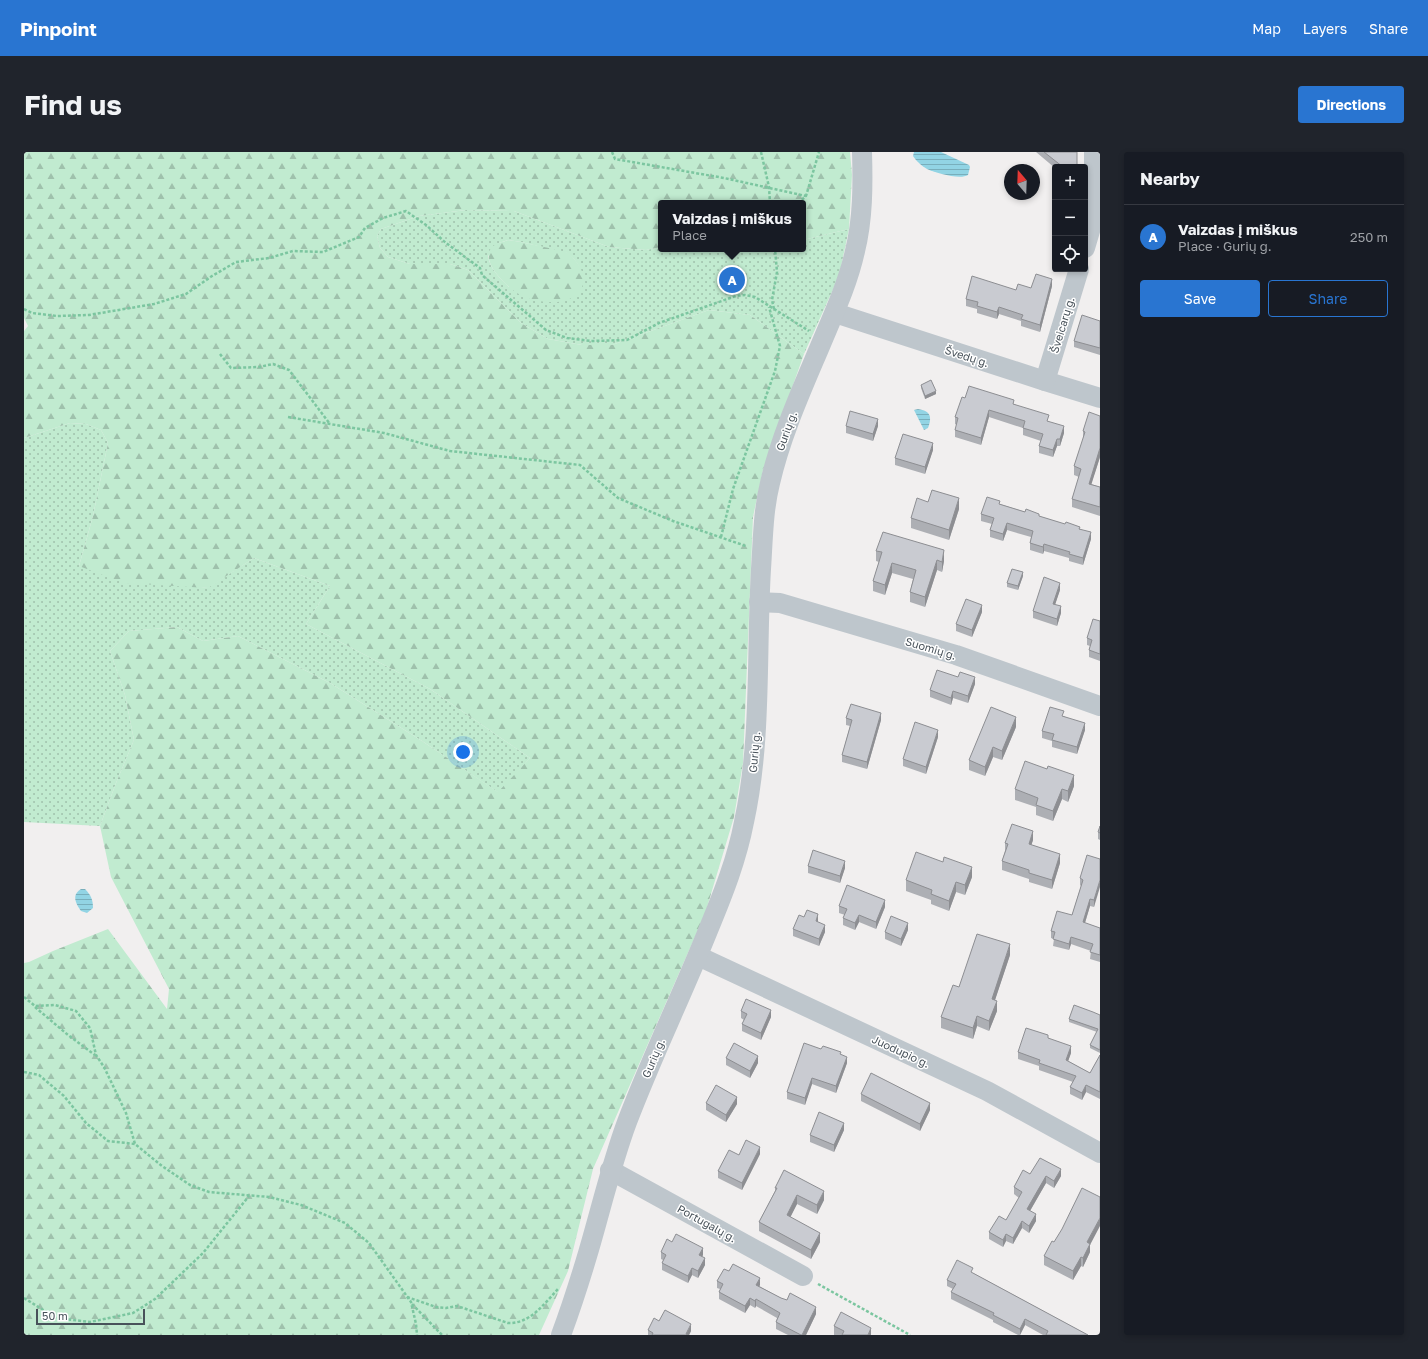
<!DOCTYPE html>
<meta charset="utf-8">
<style>
body{margin:0;font-family:"Golos Text",sans-serif;background:#20242c;color:#f1f3f6}
.controls{position:absolute;right:12px;top:12px;display:grid;overflow:hidden;border-radius:4px;box-shadow:0 2px 6px #0003}
.controls button{width:36px;height:36px;display:grid;place-items:center;padding:0;border:0;border-bottom:1px solid #363941;background:#171b24;color:#f1f3f6;font:20px sans-serif}
.compass{position:absolute;left:980px;top:12px;width:36px;height:36px;border-radius:50%;background:#171b24;box-shadow:0 2px 6px #0003;rotate:341deg}
.scale{position:absolute;left:12px;bottom:10px;width:109px;box-sizing:border-box;padding-left:4px;border:2px solid #48525a;border-top:0;font-size:11px;line-height:14px;white-space:nowrap;color:#48525a;-webkit-text-stroke:3px #fff;paint-order:stroke}
.you{position:absolute;left:439px;top:600px;width:14px;height:14px;margin:-10px;border:3px solid #fff;border-radius:50%;background:#1a73e8;box-shadow:0 0 0 6px #1a73e833}
.badge{display:grid;place-items:center;width:26px;height:26px;border-radius:50%;background:#2975d1;color:#fff;font-size:13px;font-weight:700}
.pin{position:absolute;translate:-50% -50%;border:2px solid #fff;box-shadow:0 1px 4px #0006}
.popup{position:absolute;left:634px;top:48px;width:148px;height:52px;box-sizing:border-box;display:grid;place-content:center;border-radius:4px;background:#171b24;filter:drop-shadow(0 1px 3px #0005);font-size:13px;white-space:nowrap;color:#9ea1a6}
.popup b{font-size:15px;color:#f1f3f6}
.popup::after{content:'';position:absolute;left:50%;top:100%;margin-left:-8px;border:8px solid transparent;border-top-color:#171b24}
.list{margin:0;padding:0;list-style:none}
h2{display:flex;justify-content:space-between;align-items:center;height:52px;margin:0;padding:0 16px;font-size:17px}
h2 small{font-size:13px;font-weight:400;color:#9ea1a6}
.list li{display:grid;grid-template-columns:26px 1fr auto;gap:12px;align-items:center;box-sizing:border-box;height:64px;padding:0 16px;border-top:1px solid #363941}
.list b{display:block;font-size:15px;white-space:nowrap}
.list p{margin:0;font-size:13px;white-space:nowrap;color:#9ea1a6}
.list em{font-size:13px;font-style:normal;color:#9ea1a6}
.actions{display:flex;gap:8px;padding:12px 16px}
.actions a{flex:1;padding:9px 0;border:1px solid #2975d1;border-radius:4px;text-align:center;font-size:14px;color:#2975d1}
.actions .main{background:#2975d1;color:#fff}
.icon{flex:none;width:22px;height:22px;fill:none;stroke:currentColor;stroke-width:2;stroke-linecap:round;stroke-linejoin:round}
.map{position:relative;flex:none;width:1076px;height:1183px;overflow:hidden;border-radius:4px}
header{display:flex;align-items:center;gap:24px;box-sizing:border-box;height:56px;padding:0 20px;background:#2975d1;color:#fff}
header strong{font-size:19px}
nav{display:flex;gap:22px;margin-inline-start:auto;font-size:14px}
.intro{display:flex;align-items:center;justify-content:space-between;box-sizing:border-box;height:96px;padding:0 24px}
h1{margin:0;font-size:28px}
.button{padding:10px 18px;border-radius:4px;background:#2975d1;color:#fff;font-size:14px;font-weight:700}
main{display:flex;gap:24px;padding:0 24px}
aside{flex:1;background:#171b24;border-radius:4px;box-shadow:0 2px 6px #0003}
.map>svg:first-child{display:block}
.grass{fill:url(#grass-dots);fill-rule:evenodd}
.forest{fill:url(#forest-firs)}
.water{fill:url(#water-rules)}
.lines{fill:none;stroke-linecap:round;stroke-linejoin:round}
.path{stroke:#7cc6a0;stroke-width:2.5;stroke-dasharray:3 2;stroke-linecap:butt}
.minor{stroke:#bec6cc;stroke-width:20}
.wall{fill:#adafb4}
.shaded-wall{fill:#8d8e92}
.building{fill:#c9cbd1;stroke:#8d8e92}
.labels{text-anchor:middle;dominant-baseline:central;stroke-width:3;stroke-linejoin:round;paint-order:stroke}
.street-label{font-size:11px;fill:#48525a;stroke:#fff}
</style>
<header>
<strong>Pinpoint</strong>
<nav><a>Map</a><a>Layers</a><a>Share</a></nav>
</header>
<div class="intro"><h1>Find us</h1><a class="button">Directions</a></div>
<main>
<div class="map">
<svg width="1076" height="1183" viewBox="0 0 1076 1183">
<defs>
<pattern id="grass-dots" width="8" height="8" patternUnits="userSpaceOnUse"><rect width="8" height="8" fill="#c1ebd0"/><path d="M2 2h.1M6 6h.1" fill="none" stroke="#9fc1ac" stroke-width="1.8" stroke-linecap="round"/></pattern>
<pattern id="forest-firs" width="22" height="20" patternUnits="userSpaceOnUse"><rect width="22" height="20" fill="#c1ebd0"/><path d="M5 1l3.5 6h-7zM16 11l3.5 6h-7z" fill="#9fc1ac"/></pattern>
<pattern id="water-rules" width="6" height="5" patternUnits="userSpaceOnUse"><rect width="6" height="5" fill="#92d4e4"/><path d="M0 2.5h6" fill="none" stroke="#79afbc"/></pattern>
</defs>
<rect width="100%" height="100%" fill="#f1efef"/>
<!-- grass -->
<g class="grass">
<path d="M442 58 490 59 585 95 622 98 637 95V97H779V88L825 77 815 124 780 202 726 163 685 158 588 193H558L524 187 497 171 444 118 426 112H386L364 105 356 96 353 84 357 77 395 64ZM484 88 497 90 543 101 550 107 555 114 485 135C476 126 466 117 464 104L475 91Z"/>
<polygon points="46,271 62,272 77,278 84,291 69,364 55,414 183,436 230,406 306,434 282,472 406,537 506,606 475,641 398,589 306,531 214,484 179,489 153,475 105,479 86,499 101,543 110,588 92,631 76,674 0,670 0,286"/>
</g>
<!-- forest -->
<g class="forest">
<polygon points="0,0 826,0 828,23 825,77 779,88 779,51 637,51 637,95 622,98 585,95 490,59 442,58 395,64 357,77 353,84 356,96 364,105 386,112 426,112 444,118 497,171 524,187 558,193 588,193 685,158 726,163 780,202 739,318 729,365 719,611 710,665 681,762 569,1017 544,1119 515,1183 0,1183 0,811 5,810 29,799 84,777 143,857 145,837 87,725 76,674 92,631 110,588 101,543 86,499 105,479 153,475 179,489 214,484 306,531 398,589 474,640 506,606 406,537 282,472 306,434 230,406 184,436 100,431 55,414 69,364 84,291 77,278 62,272 46,271 0,286 0,179 4,174 0,166"/>
<path d="M484 88C500 90 514 94 529 97 534 98 540 99 544 101 548 104 551 108 554 112 569 134 551 151 528 150 519 150 507 148 498 144 486 138 454 110 468 95 472 91 479 90 484 88Z"/>
</g>
<!-- water -->
<g class="water">
<path d="M890 0H917L945 13 946 15 944 23C936 28 912 21 903 17 898 14 892 9 889 4Z"/>
<path d="M894 257C907 259 908 265 904 276L900 278 890 258Z"/>
<path d="M57 737H61C67 743 69 748 69 756L63 761 57 759C52 752 47 743 57 737Z"/>
</g>
<g class="lines">
<!-- path -->
<g class="path">
<polyline points="588,0 591,7 700,26 782,44"/>
<polyline points="737,0 745,35 746,51"/>
<polyline points="774,51 782,44 795,0"/>
<polyline points="0,157 8,161 33,164 65,163 130,152 162,142 188,124 212,110 245,106 269,99 299,100 335,85 341,76 359,66 382,59 402,73 422,91 456,116 458,123 522,178 543,186 567,189 603,188 635,171 712,144 721,143 731,145 785,179"/>
<polyline points="750,157 748,148 753,120 751,97"/>
<polyline points="196,202 207,216 235,215 249,212 265,218 306,272"/>
<polyline points="264,265 360,281 426,299 556,313 594,346 649,369 722,394"/>
<polyline points="697,385 709,337 751,219 756,194 745,155"/>
<polyline points="0,845 11,854 31,853 52,859 66,876 72,903 80,915 102,961 111,992 138,1014 166,1033 185,1040 245,1045 277,1053 321,1071 345,1091 387,1150 392,1172 393,1183"/>
<polyline points="11,855 44,883 71,903"/>
<polyline points="0,920 15,923 40,944 62,971 84,989 111,992"/>
<polyline points="794,1132 886,1183"/>
<path d="M383 1145 412 1155 422 1156 433 1154 484 1171C506 1172 520 1152 534 1137"/>
<polyline points="0,1146 32,1166 66,1170 109,1161 131,1147 179,1101 225,1044"/>
<polyline points="388,1152 418,1183"/>
</g>
<!-- minor -->
<g class="minor">
<polyline points="1061,96 1070,65 1070,0"/>
<polyline points="811,161 1021,229 1076,246"/>
<polyline points="1021,229 1055,117"/>
<polyline points="735,450 756,451 932,503 1076,554"/>
<polyline points="674,804 963,939 1076,1001"/>
<polyline points="586,1018 779,1124"/>
<path d="M537 1183C547 1156 556 1128 564 1101 577 1057 587 1013 603 970 628 904 659 841 685 776 699 742 713 707 720 670 738 588 732 501 737 417 739 388 739 359 746 331 757 283 778 237 797 192 810 161 824 131 831 99 839 67 839 33 838 0"/>
</g>
</g>
<!-- wall -->
<g class="wall">
<polygon points="1012,0 1053,0 1053,15 1031,15 1031,16"/>
<polygon points="1028,134 1016,180 997,174 997,169 975,162 973,167 953,161 953,157 942,154 942,147 992,138"/>
<polygon points="1076,169 1076,203 1050,195 1050,189"/>
<polygon points="897,233 912,242 901,247 897,236"/>
<polygon points="941,246 990,252 1025,270 1040,281 1036,294 1033,294 1029,305 1015,301 1015,294 1017,289 999,283 999,276 965,265 957,293 931,285 931,278 933,273 931,272 931,265"/>
<polygon points="1076,264 1076,305 1067,332 1076,335 1076,364 1048,355 1048,347 1055,325 1050,323 1050,314 1059,288 1059,279"/>
<polygon points="822,274 854,274 849,289 822,281"/>
<polygon points="909,298 901,322 871,313 871,306"/>
<polygon points="904,350 935,357 925,388 887,376 887,366"/>
<polygon points="976,352 1056,377 1067,387 1059,413 1045,409 1045,406 1020,399 1019,402 1006,398 1006,391 1007,385 983,378 979,389 966,385 966,378 968,372 957,369 957,362"/>
<polygon points="852,399 920,409 918,420 913,418 901,455 886,450 886,440 889,427 868,421 861,443 849,439 849,429 855,410 852,409"/>
<polygon points="999,424 994,438 983,435 983,431"/>
<polygon points="1036,438 1031,452 1037,461 1033,474 1009,466 1009,459"/>
<polygon points="958,460 948,485 932,479 932,472"/>
<polygon points="1076,469 1076,509 1065,505 1065,498 1066,494 1063,493 1063,486"/>
<polygon points="951,532 944,551 929,546 927,553 906,545 906,538"/>
<polygon points="1040,564 1061,578 1053,602 1028,595 1028,589 1018,586 1018,579"/>
<polygon points="822,566 857,568 843,617 818,610 818,603 826,574 822,573"/>
<polygon points="992,575 978,608 969,605 961,624 945,618 945,608"/>
<polygon points="914,585 902,622 879,614 879,607"/>
<polygon points="1050,634 1044,650 1038,647 1029,669 1012,663 1012,655 991,648 991,637"/>
<polygon points="1076,674 1076,688 1074,687 1074,680"/>
<polygon points="1009,688 1007,693 1036,711 1028,737 1005,730 1005,727 978,718 978,709 981,699 981,691"/>
<polygon points="1076,707 1070,755 1066,754 1061,771 1076,776 1076,810 1066,807 1067,799 1047,792 1045,798 1029,794 1030,787 1027,786 1027,779 1048,763 1057,734 1056,733 1056,726"/>
<polygon points="784,714 821,716 816,731 784,721"/>
<polygon points="948,725 941,743 932,740 925,759 907,752 907,748 882,739 882,728"/>
<polygon points="815,754 861,755 852,777 835,770 831,778 819,773 819,766 821,763 815,761"/>
<polygon points="794,769 794,770 801,780 795,794 769,784 769,777"/>
<polygon points="884,778 877,794 861,787 861,780"/>
<polygon points="986,803 971,848 973,859 965,879 953,874 949,887 917,876 917,865 935,835"/>
<polygon points="717,859 747,865 737,888 718,879 718,872 720,868 717,866"/>
<polygon points="1076,863 1076,901 1066,896 1066,893 1073,880 1045,870 1045,867"/>
<polygon points="1024,886 1047,901 1044,909 1066,921 1076,903 1076,947 1062,940 1058,948 1046,942 1046,935 1049,930 1015,918 1015,914 994,907 994,900"/>
<polygon points="797,897 817,903 823,911 812,941 788,932 781,953 763,947 763,940"/>
<polygon points="702,906 734,911 726,926 702,913"/>
<polygon points="837,942 906,958 896,979 837,949"/>
<polygon points="682,951 713,952 702,970 682,958"/>
<polygon points="820,978 810,1000 786,990 786,983"/>
<polygon points="736,1002 718,1038 694,1026 694,1019 715,1003"/>
<polygon points="1006,1022 1037,1024 1030,1036 1022,1031 1006,1059 1012,1069 1005,1081 998,1076 989,1092 982,1089 979,1095 965,1087 965,1080 982,1068 995,1046 990,1042 990,1035"/>
<polygon points="751,1036 800,1048 793,1062 773,1052 766,1065 796,1090 787,1107 735,1079 735,1070 751,1039"/>
<polygon points="1030,1090 1066,1093 1066,1100 1059,1115 1057,1114 1049,1128 1020,1113 1020,1104"/>
<polygon points="637,1100 679,1103 678,1104 681,1113 674,1126 668,1123 664,1131 638,1118 638,1111 639,1108 637,1107"/>
<polygon points="949,1121 1064,1183 1019,1183 1001,1173 996,1183 994,1183 969,1170 969,1168 927,1147 927,1140 929,1137 923,1134 923,1128"/>
<polygon points="693,1129 736,1133 735,1134 757,1146 792,1162 782,1183 764,1183 752,1177 752,1170 753,1166 732,1154 731,1156 726,1153 721,1161 695,1147 695,1140 696,1137 693,1136"/>
<polygon points="635,1169 667,1179 665,1183 624,1183 624,1178"/>
<polygon points="810,1174 847,1183 810,1183"/>
</g>
<!-- shaded-wall -->
<g class="shaded-wall">
<polygon points="1028,127 1028,134 1016,180 1016,173"/>
<polygon points="975,155 975,162 973,167 973,160"/>
<polygon points="912,239 912,242 901,247 901,244"/>
<polygon points="965,258 965,265 957,293 957,286"/>
<polygon points="854,267 854,274 849,289 849,282"/>
<polygon points="1040,274 1040,281 1036,294 1036,287"/>
<polygon points="1033,287 1033,294 1029,305 1029,298"/>
<polygon points="909,291 909,298 901,322 901,315"/>
<polygon points="1076,296 1076,305 1065,340 1065,332"/>
<polygon points="935,346 935,357 925,388 925,378"/>
<polygon points="983,371 983,378 979,389 979,382"/>
<polygon points="1067,380 1067,387 1059,413 1059,406"/>
<polygon points="1020,392 1020,399 1019,402 1019,395"/>
<polygon points="920,398 920,409 918,420 918,410"/>
<polygon points="913,408 913,418 901,455 901,445"/>
<polygon points="868,411 868,421 861,443 861,433"/>
<polygon points="999,420 999,424 994,438 994,434"/>
<polygon points="1036,431 1036,438 1029,459 1029,452"/>
<polygon points="958,453 958,460 948,485 948,478"/>
<polygon points="1037,454 1037,461 1033,474 1033,467"/>
<polygon points="951,525 951,532 944,551 944,544"/>
<polygon points="929,539 929,546 927,553 927,546"/>
<polygon points="857,561 857,568 843,617 843,610"/>
<polygon points="992,565 992,575 978,608 978,599"/>
<polygon points="1061,571 1061,578 1053,602 1053,595"/>
<polygon points="914,578 914,585 902,622 902,615"/>
<polygon points="969,595 969,605 961,624 961,615"/>
<polygon points="1050,623 1050,634 1044,650 1044,639"/>
<polygon points="1038,637 1038,647 1029,669 1029,659"/>
<polygon points="1009,679 1009,688 1005,701 1005,692"/>
<polygon points="1036,702 1036,711 1028,737 1028,728"/>
<polygon points="821,709 821,716 816,731 816,724"/>
<polygon points="948,715 948,725 941,743 941,733"/>
<polygon points="1076,728 1076,735 1070,755 1070,748"/>
<polygon points="932,730 932,740 925,759 925,749"/>
<polygon points="1066,747 1066,754 1059,777 1059,770"/>
<polygon points="861,748 861,755 852,777 852,770"/>
<polygon points="794,762 794,769 792,776 792,769"/>
<polygon points="835,763 835,770 831,778 831,771"/>
<polygon points="884,771 884,778 877,794 877,787"/>
<polygon points="801,773 801,780 795,794 795,787"/>
<polygon points="1047,785 1047,792 1045,798 1045,792"/>
<polygon points="986,792 986,803 968,857 968,847"/>
<polygon points="973,849 973,859 965,879 965,869"/>
<polygon points="747,858 747,865 737,888 737,881"/>
<polygon points="953,864 953,874 949,887 949,876"/>
<polygon points="1047,894 1047,901 1042,915 1042,908"/>
<polygon points="734,904 734,911 726,926 726,919"/>
<polygon points="823,905 823,911 812,941 812,934"/>
<polygon points="788,926 788,932 781,953 781,946"/>
<polygon points="1062,933 1062,940 1058,948 1058,941"/>
<polygon points="713,945 713,952 702,970 702,963"/>
<polygon points="906,951 906,958 896,979 896,972"/>
<polygon points="820,971 820,978 810,1000 810,993"/>
<polygon points="736,995 736,1002 718,1038 718,1031"/>
<polygon points="1037,1017 1037,1024 1030,1036 1030,1029"/>
<polygon points="1022,1024 1022,1031 1003,1064 1003,1057"/>
<polygon points="800,1039 800,1048 793,1062 793,1053"/>
<polygon points="773,1043 773,1052 763,1072 763,1063"/>
<polygon points="1012,1062 1012,1069 1005,1081 1005,1074"/>
<polygon points="1076,1066 1076,1074 1066,1093 1066,1100 1059,1115 1059,1106 1063,1090"/>
<polygon points="998,1069 998,1076 989,1092 989,1086"/>
<polygon points="796,1081 796,1090 787,1107 787,1098"/>
<polygon points="982,1082 982,1089 979,1095 979,1088"/>
<polygon points="679,1096 679,1103 675,1110 675,1103"/>
<polygon points="1057,1105 1057,1114 1049,1128 1049,1119"/>
<polygon points="681,1106 681,1113 674,1126 674,1119"/>
<polygon points="668,1116 668,1123 664,1131 664,1124"/>
<polygon points="736,1126 736,1133 732,1140 732,1133"/>
<polygon points="726,1146 726,1153 721,1161 721,1154"/>
<polygon points="732,1147 732,1154 731,1156 731,1149"/>
<polygon points="792,1155 792,1162 782,1183 778,1183"/>
<polygon points="1001,1167 1001,1173 996,1183 996,1177"/>
<polygon points="667,1172 667,1179 665,1183 662,1183"/>
<polygon points="847,1176 847,1183 844,1183"/>
</g>
<!-- building -->
<g class="building">
<polygon points="1020,0 1053,0 1053,15 1039,15"/>
<polygon points="1012,122 1028,127 1016,173 997,167 999,163 975,155 973,160 953,154 954,150 942,147 948,124 992,138 994,132 1007,136"/>
<polygon points="1058,163 1076,169 1076,196 1050,189"/>
<polygon points="907,228 912,239 901,244 897,233"/>
<polygon points="945,234 990,248 989,252 1025,263 1023,269 1040,274 1036,287 1033,287 1029,298 1015,294 1019,282 999,276 1001,269 965,258 957,286 931,278 934,266 931,265 938,245 941,246"/>
<polygon points="826,259 854,267 849,282 822,274"/>
<polygon points="1065,260 1076,264 1076,296 1065,332 1076,335 1076,355 1048,347 1057,317 1050,314 1061,280 1059,279"/>
<polygon points="879,282 909,291 901,315 871,306"/>
<polygon points="908,338 935,346 925,378 887,366 893,346 904,350"/>
<polygon points="963,345 976,349 975,352 1001,360 1002,357 1015,362 1015,364 1041,372 1042,370 1056,375 1055,377 1067,380 1059,406 1045,402 1046,400 1020,392 1019,395 1006,391 1009,379 983,371 979,382 966,378 970,366 957,362"/>
<polygon points="859,380 920,398 918,410 913,408 901,445 886,440 892,418 868,411 861,433 849,429 858,400 852,399"/>
<polygon points="988,417 999,420 994,434 983,431"/>
<polygon points="1020,425 1036,431 1029,452 1037,454 1033,467 1009,459"/>
<polygon points="942,447 958,453 948,478 932,472"/>
<polygon points="1069,467 1076,469 1076,502 1065,498 1068,488 1063,486"/>
<polygon points="913,518 934,525 936,520 951,525 944,544 929,539 927,546 906,538"/>
<polygon points="827,552 857,561 843,610 818,603 828,568 822,566"/>
<polygon points="967,555 992,565 978,599 969,595 961,615 945,608"/>
<polygon points="1026,555 1040,559 1038,564 1061,571 1053,595 1028,588 1030,582 1018,579"/>
<polygon points="891,570 914,578 902,615 879,607"/>
<polygon points="1001,609 1023,617 1024,614 1050,623 1044,639 1038,637 1029,659 1012,653 1014,646 991,637"/>
<polygon points="988,672 1009,679 1005,692 1036,702 1028,728 1005,721 1005,718 978,709 984,692 981,691"/>
<polygon points="1076,674 1076,681 1074,680"/>
<polygon points="789,698 821,709 816,724 784,714"/>
<polygon points="892,700 919,710 920,705 948,715 941,733 932,730 925,749 907,742 908,738 882,728"/>
<polygon points="1063,703 1076,707 1076,728 1070,748 1066,747 1059,770 1076,776 1076,803 1066,800 1069,792 1047,785 1045,792 1029,787 1031,780 1027,779 1033,759 1048,763 1059,728 1056,726"/>
<polygon points="823,733 861,748 852,770 835,763 831,771 819,766 823,757 815,754"/>
<polygon points="783,758 794,762 792,769 801,773 795,787 769,777 775,763 780,765"/>
<polygon points="867,764 884,771 877,787 861,780"/>
<polygon points="953,782 986,792 968,847 973,849 965,869 953,864 949,876 917,865 929,833 935,835"/>
<polygon points="722,847 747,858 737,881 718,872 723,862 717,859"/>
<polygon points="1050,853 1069,860 1076,863 1076,898 1066,893 1074,877 1045,867"/>
<polygon points="1002,876 1024,883 1024,886 1047,894 1042,908 1066,921 1076,903 1076,940 1062,933 1058,941 1046,935 1052,924 1015,911 1016,908 994,900"/>
<polygon points="710,891 734,904 726,919 702,906"/>
<polygon points="780,891 797,897 799,894 817,900 816,902 823,905 812,934 788,926 781,946 763,940"/>
<polygon points="847,921 906,951 896,972 837,942"/>
<polygon points="692,933 713,945 702,963 682,951"/>
<polygon points="795,960 820,971 810,993 786,983"/>
<polygon points="722,988 736,995 718,1031 694,1019 705,998 715,1003"/>
<polygon points="1016,1006 1037,1017 1030,1029 1022,1024 1003,1057 1012,1062 1005,1074 998,1069 989,1086 982,1082 979,1088 965,1080 975,1064 982,1068 998,1040 990,1035 999,1018 1006,1022"/>
<polygon points="760,1018 800,1039 793,1053 773,1043 763,1063 796,1081 787,1098 735,1070 753,1036 751,1036"/>
<polygon points="1058,1036 1076,1045 1076,1066 1063,1090 1066,1092 1059,1106 1057,1105 1049,1119 1020,1104 1028,1089 1030,1090 1038,1077"/>
<polygon points="652,1082 679,1096 675,1103 681,1106 674,1119 668,1116 664,1124 638,1111 642,1103 637,1100 643,1087 648,1090"/>
<polygon points="933,1108 949,1116 947,1120 1064,1183 1022,1183 1024,1179 1001,1167 996,1177 969,1163 970,1161 927,1140 932,1132 923,1128"/>
<polygon points="709,1112 736,1126 732,1133 757,1146 763,1148 766,1141 792,1155 778,1183 777,1183 752,1170 756,1161 732,1147 731,1149 726,1146 721,1154 695,1140 699,1132 693,1129 700,1117 705,1119"/>
<polygon points="641,1158 667,1172 662,1182 664,1183 628,1183 629,1181 624,1178 630,1166 635,1169"/>
<polygon points="817,1160 847,1176 844,1183 818,1183 820,1179 810,1174"/>
</g>
<g class="labels">
<!-- street labels -->
<g class="street-label">
<text transform="translate(1038 173) rotate(-73)">Šveicarų g.</text>
<text transform="translate(943 204) rotate(18)">Švedų g.</text>
<text transform="translate(762 279) rotate(-70)">Gurių g.</text>
<text transform="translate(907 496) rotate(17)">Suomių g.</text>
<text transform="translate(730 600) rotate(-85)">Gurių g.</text>
<text transform="translate(877 899) rotate(25)">Juodupio g.</text>
<text transform="translate(629 906) rotate(-67)">Gurių g.</text>
<text transform="translate(683 1071) rotate(29)">Portugalų g.</text>
</g>
</g>
</svg>
<div class="controls">
<button>+</button>
<button>−</button>
<button><svg class="icon" aria-label="locate" viewBox="0 0 24 24"><circle cx="12" cy="12" r="6"/><path d="M12 2v4M12 18v4M2 12h4M18 12h4"/></svg></button>
</div>
<svg class="compass" viewBox="-18 -18 36 36"><path d="M0-13l5 13h-10z" fill="#e53935"/><path d="M0 13l5-13h-10z" fill="#9ea1a6"/></svg>
<div class="scale">50 m</div>
<div class="you"></div>
<div class="pin badge" style="left:708px;top:128px">A</div>
<div class="popup"><b>Vaizdas į miškus</b>Place</div>
</div>
<aside>
<h2>Nearby<small></small></h2>
<ul class="list">
<li><span class="badge">A</span><div><b>Vaizdas į miškus</b><p>Place · Gurių g.</p></div><em>250 m</em></li>
</ul>
<div class="actions"><a class="main">Save</a><a>Share</a></div>
</aside>
</main>
